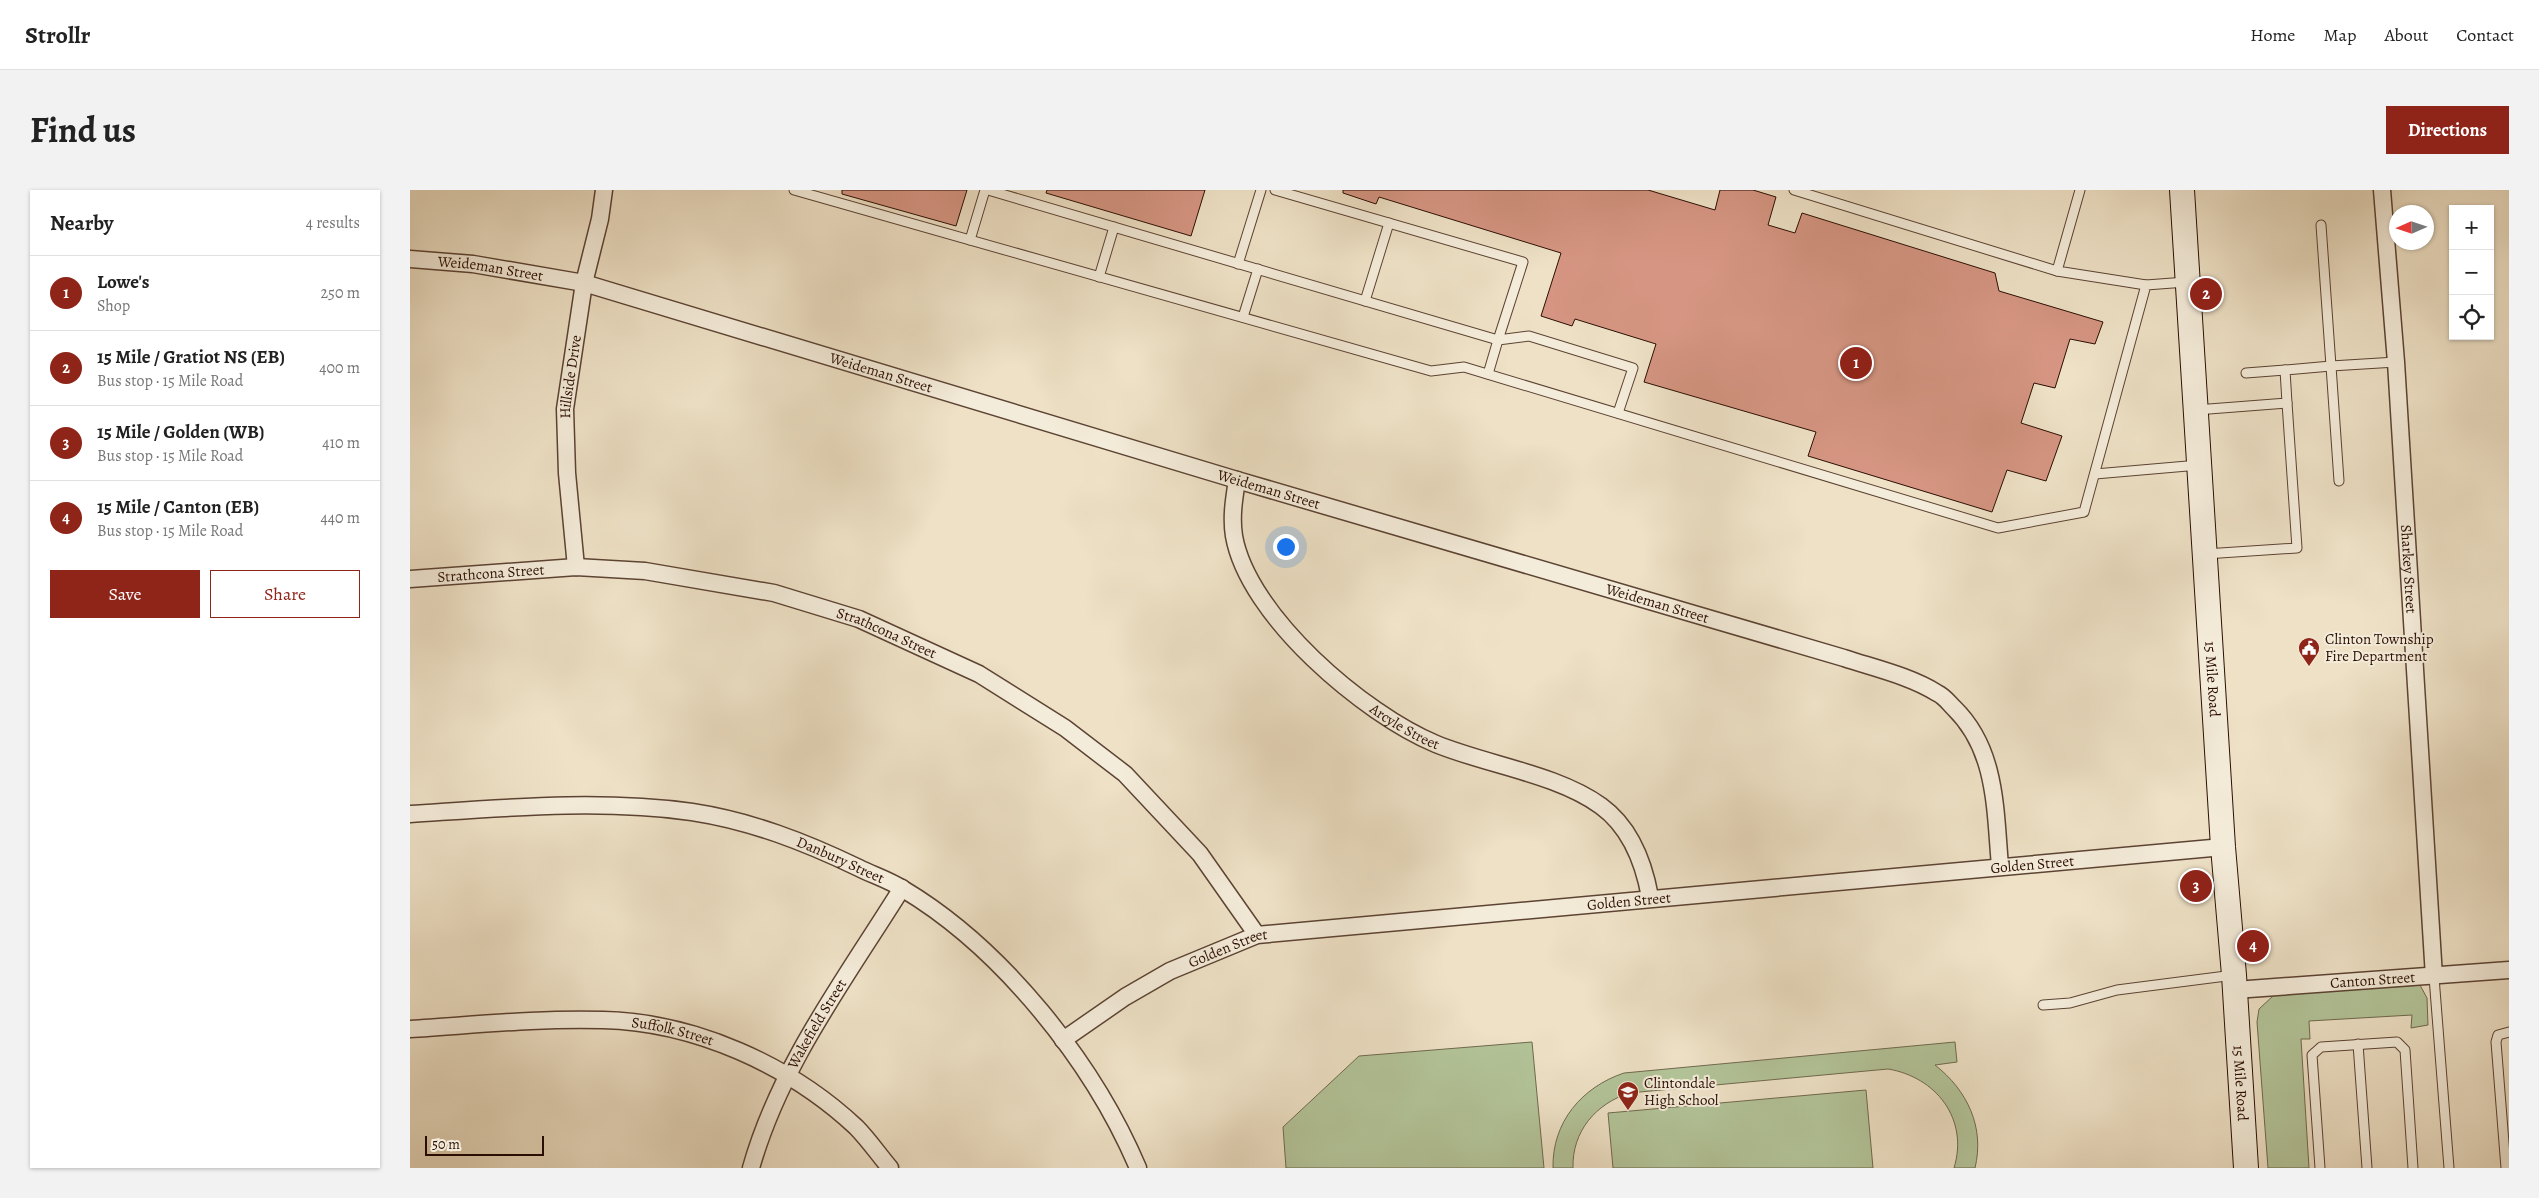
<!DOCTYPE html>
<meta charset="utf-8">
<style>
body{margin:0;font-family:Alegreya,serif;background:#f2f2f2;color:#222}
.controls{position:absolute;right:15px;top:15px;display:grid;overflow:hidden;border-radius:0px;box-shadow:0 1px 4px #0004}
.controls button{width:45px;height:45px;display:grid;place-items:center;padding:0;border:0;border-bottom:1px solid #e0e0e0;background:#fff;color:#222;font:25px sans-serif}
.compass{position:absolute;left:1979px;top:15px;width:45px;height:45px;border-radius:50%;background:#fff;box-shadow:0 1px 4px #0004;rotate:267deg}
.scale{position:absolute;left:15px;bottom:12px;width:119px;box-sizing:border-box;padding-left:5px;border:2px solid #2b0e02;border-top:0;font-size:14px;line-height:18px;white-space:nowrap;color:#2b0e02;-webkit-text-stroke:4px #f4ecda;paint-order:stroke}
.you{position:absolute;left:875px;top:356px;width:18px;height:18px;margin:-12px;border:4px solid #fff;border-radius:50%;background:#1a73e8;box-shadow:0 0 0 8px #1a73e833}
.badge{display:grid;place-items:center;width:32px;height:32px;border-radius:50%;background:#8f2418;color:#fff;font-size:16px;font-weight:700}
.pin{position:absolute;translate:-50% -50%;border:2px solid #fff;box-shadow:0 1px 5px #0006}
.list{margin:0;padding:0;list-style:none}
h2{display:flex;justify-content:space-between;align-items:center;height:65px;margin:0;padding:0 20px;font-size:21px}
h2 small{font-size:16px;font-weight:400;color:#767676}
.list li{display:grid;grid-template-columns:32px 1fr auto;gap:15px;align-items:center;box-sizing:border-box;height:75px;padding:0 20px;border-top:1px solid #e0e0e0}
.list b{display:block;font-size:19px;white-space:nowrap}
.list p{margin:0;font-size:16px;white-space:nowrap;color:#767676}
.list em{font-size:16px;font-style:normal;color:#767676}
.actions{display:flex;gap:10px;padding:15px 20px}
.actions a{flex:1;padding:11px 0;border:1px solid #8f2418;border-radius:0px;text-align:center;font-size:18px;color:#8f2418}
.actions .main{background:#8f2418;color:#fff}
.icon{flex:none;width:28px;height:28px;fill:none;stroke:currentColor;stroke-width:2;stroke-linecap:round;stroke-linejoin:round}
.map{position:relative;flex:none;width:2099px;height:978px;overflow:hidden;border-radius:0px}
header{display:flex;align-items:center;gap:30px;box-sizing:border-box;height:70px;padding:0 25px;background:#fff;border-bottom:1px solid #e0e0e0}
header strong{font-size:24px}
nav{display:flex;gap:28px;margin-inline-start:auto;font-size:18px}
.intro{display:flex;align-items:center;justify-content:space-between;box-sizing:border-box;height:120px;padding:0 30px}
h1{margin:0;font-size:35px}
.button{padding:12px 22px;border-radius:0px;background:#8f2418;color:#fff;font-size:18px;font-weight:700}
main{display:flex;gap:30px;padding:0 30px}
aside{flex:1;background:#fff;border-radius:0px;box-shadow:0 1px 4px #0004}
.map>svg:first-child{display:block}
.green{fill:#b3c499;stroke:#6f694e}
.building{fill:#d59582;stroke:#2b0e02}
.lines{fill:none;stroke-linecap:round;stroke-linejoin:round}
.lane-casing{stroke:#5c4333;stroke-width:11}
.street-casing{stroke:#5c4333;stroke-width:19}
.secondary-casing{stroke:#2b0e02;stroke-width:26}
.lane{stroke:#f4ecda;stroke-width:9}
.street{stroke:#f4ecda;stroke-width:16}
.secondary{stroke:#f4ecda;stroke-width:24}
.labels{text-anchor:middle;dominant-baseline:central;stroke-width:4;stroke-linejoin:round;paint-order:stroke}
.street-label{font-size:15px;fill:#2b0e02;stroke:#f4ecda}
.poi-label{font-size:15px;fill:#2b0e02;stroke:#f4ecda;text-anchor:start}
</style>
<header>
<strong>Strollr</strong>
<nav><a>Home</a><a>Map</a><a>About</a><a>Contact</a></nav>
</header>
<div class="intro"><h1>Find us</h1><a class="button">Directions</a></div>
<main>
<aside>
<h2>Nearby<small>4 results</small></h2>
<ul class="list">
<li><span class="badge">1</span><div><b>Lowe's</b><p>Shop</p></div><em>250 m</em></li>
<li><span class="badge">2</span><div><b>15 Mile / Gratiot NS (EB)</b><p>Bus stop · 15 Mile Road</p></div><em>400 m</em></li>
<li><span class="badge">3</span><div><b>15 Mile / Golden (WB)</b><p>Bus stop · 15 Mile Road</p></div><em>410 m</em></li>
<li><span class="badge">4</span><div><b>15 Mile / Canton (EB)</b><p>Bus stop · 15 Mile Road</p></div><em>440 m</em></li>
</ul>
<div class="actions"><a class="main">Save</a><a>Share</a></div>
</aside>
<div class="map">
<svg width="2099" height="978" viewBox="0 0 2099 978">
<rect width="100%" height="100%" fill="#eee1c6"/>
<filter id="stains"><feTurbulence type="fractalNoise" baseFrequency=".004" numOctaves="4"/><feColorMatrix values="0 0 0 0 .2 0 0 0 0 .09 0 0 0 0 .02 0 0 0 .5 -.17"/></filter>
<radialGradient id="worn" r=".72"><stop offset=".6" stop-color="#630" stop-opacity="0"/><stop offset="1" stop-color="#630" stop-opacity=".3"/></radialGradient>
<!-- green -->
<g class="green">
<polygon points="2010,795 2017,808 2018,835 2001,838 2002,825 1899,831 1900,849 1891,849 1899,978 1858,978 1847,832 1849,819 1864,805"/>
<polygon points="1122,852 1134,978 876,978 873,937 949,866"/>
<path d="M1545 852 1547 872 1525 875C1557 900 1575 937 1565 978H1544C1559 929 1526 887 1478 879L1219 903C1186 914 1162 941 1163 978H1143C1142 932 1172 897 1214 883Z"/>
<polygon points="1456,900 1463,978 1203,978 1198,923"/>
</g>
<!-- building -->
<g class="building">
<polygon points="432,0 557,0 546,36 432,4"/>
<polygon points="637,0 795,0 781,46 636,3"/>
<polygon points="933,0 1238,0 1305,20 1310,0 1343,0 1366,7 1358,35 1385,43 1392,23 1585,83 1589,101 1693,132 1685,154 1660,149 1645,198 1624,193 1611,233 1652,246 1636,291 1597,280 1582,322 1398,266 1406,242 1234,192 1246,154 1165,129 1162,136 1131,126 1151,63 969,7 966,14 933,3"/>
</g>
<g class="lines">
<!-- lane casing -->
<g class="lane-casing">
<g id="lane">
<polyline points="384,0 1021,181 1054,177 1588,338 1674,322 1736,95 1776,92"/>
<polyline points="578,0 1088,150 1078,184"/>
<polyline points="865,0 1113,72 1088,150 1119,146 1223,178 1208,223"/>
<polyline points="1384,0 1647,81"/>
<polyline points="1670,0 1647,81 1736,95"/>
<polyline points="560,50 575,0"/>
<polyline points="828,74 851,0"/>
<polyline points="689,87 704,37"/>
<polyline points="955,111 979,33"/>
<polyline points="833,127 848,79"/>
<polyline points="1836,183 1875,180"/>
<polyline points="1786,220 1877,213 1875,180 1921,176 1911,35"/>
<polyline points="1685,284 1789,275"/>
<polyline points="1929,291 1921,176 1986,172"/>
<polyline points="1795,364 1887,358 1877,213"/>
<polyline points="2024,787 2039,978"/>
<polyline points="1633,815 1660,813 1707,800 1824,785"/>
<polyline points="1948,854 1957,978"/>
<polyline points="1910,978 1902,865 1911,857 1987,852 1995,860 2003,978"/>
<polyline points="2096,978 2086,852 2088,845 2099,842"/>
</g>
</g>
<!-- street casing -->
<g class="street-casing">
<g id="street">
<path id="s1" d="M1972 0 1986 172 2024 787"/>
<path id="s2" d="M0 69 63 74 174 93 827 290 1434 468C1464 478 1500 486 1527 503 1534 506 1539 513 1544 518 1587 560 1585 620 1590 676"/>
<path id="s3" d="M827 290C824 309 821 327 824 346 838 426 954 524 1026 554 1077 575 1147 584 1191 616 1220 637 1234 674 1240 707"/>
<path id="s4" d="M166 377 157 283 155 219 174 93 190 29 194 0"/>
<path id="s5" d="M0 389 166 377 235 381 364 403 449 429 569 484 655 538 715 584 790 664 847 745"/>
<path id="s6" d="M0 624C93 618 189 609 282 622 341 631 395 652 449 678 463 685 479 690 493 699 592 758 683 872 728 978"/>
<path id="s7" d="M1825 800 2099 780"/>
<path id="s8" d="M0 839C64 835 129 828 193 830 284 832 380 875 446 937 458 949 469 965 480 978"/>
<path id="s9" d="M653 850 715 807 760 781 847 745 1813 657"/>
<path id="s10" d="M341 978C370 875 436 788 492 698"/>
</g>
</g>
<!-- secondary casing -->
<g class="secondary-casing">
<g id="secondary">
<path id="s11" d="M1772 0 1813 657 1824 785 1836 978"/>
</g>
</g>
<!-- lane -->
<use href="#lane" class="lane"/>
<!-- street -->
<use href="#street" class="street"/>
<!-- secondary -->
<use href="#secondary" class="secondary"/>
</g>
<!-- icons -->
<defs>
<g id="civic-pin" transform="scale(1.125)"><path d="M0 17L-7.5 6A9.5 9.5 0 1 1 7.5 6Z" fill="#8f2418" stroke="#f4ecda"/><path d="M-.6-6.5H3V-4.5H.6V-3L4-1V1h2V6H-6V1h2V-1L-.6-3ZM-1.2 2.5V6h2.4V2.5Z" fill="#fff"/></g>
<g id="school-pin" transform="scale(1.125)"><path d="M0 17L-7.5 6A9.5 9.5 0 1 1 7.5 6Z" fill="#8f2418" stroke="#f4ecda"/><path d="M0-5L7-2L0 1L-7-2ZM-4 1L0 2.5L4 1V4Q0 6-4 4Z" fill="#fff"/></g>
</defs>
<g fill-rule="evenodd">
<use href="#civic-pin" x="1899" y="458"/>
<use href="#school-pin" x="1218" y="902"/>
</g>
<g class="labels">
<!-- street labels -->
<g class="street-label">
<text stroke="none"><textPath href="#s2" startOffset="81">Weideman Street</textPath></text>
<text stroke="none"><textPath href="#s2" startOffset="486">Weideman Street</textPath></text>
<text stroke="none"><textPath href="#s4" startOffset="191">Hillside Drive</textPath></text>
<text stroke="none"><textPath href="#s2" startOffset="891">Weideman Street</textPath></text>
<text stroke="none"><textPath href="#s1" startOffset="380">Sharkey Street</textPath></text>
<text stroke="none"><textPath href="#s5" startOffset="81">Strathcona Street</textPath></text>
<text stroke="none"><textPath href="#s2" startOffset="1296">Weideman Street</textPath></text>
<text stroke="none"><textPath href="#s5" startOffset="486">Strathcona Street</textPath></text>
<text stroke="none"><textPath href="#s11" startOffset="490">15 Mile Road</textPath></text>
<text stroke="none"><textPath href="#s3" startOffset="319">Arcyle Street</textPath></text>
<text stroke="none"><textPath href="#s6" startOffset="439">Danbury Street</textPath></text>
<text stroke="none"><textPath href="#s9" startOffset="1000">Golden Street</textPath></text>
<text stroke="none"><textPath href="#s9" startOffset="595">Golden Street</textPath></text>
<text stroke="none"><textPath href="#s9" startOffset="190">Golden Street</textPath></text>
<text stroke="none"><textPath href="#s7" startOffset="138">Canton Street</textPath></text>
<text stroke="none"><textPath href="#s10" startOffset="159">Wakefield Street</textPath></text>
<text stroke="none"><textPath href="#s8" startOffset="264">Suffolk Street</textPath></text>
<text stroke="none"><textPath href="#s11" startOffset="895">15 Mile Road</textPath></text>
</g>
<!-- poi labels -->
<g class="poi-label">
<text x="1915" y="449">Clinton Township<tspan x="1915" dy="17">Fire Department</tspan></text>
<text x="1234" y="893">Clintondale<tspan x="1234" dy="17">High School</tspan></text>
</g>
</g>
<rect width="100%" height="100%" filter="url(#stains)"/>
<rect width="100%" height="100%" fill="url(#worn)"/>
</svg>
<div class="controls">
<button>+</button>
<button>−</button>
<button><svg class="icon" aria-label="locate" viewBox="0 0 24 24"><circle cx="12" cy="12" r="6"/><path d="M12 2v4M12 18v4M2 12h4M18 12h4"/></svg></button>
</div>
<svg class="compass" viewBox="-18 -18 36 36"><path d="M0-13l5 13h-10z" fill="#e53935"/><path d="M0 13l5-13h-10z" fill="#767676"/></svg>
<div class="scale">50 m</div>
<div class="you"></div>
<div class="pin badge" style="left:1446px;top:173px">1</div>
<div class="pin badge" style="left:1796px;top:104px">2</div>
<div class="pin badge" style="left:1786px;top:696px">3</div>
<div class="pin badge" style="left:1843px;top:756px">4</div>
</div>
</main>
